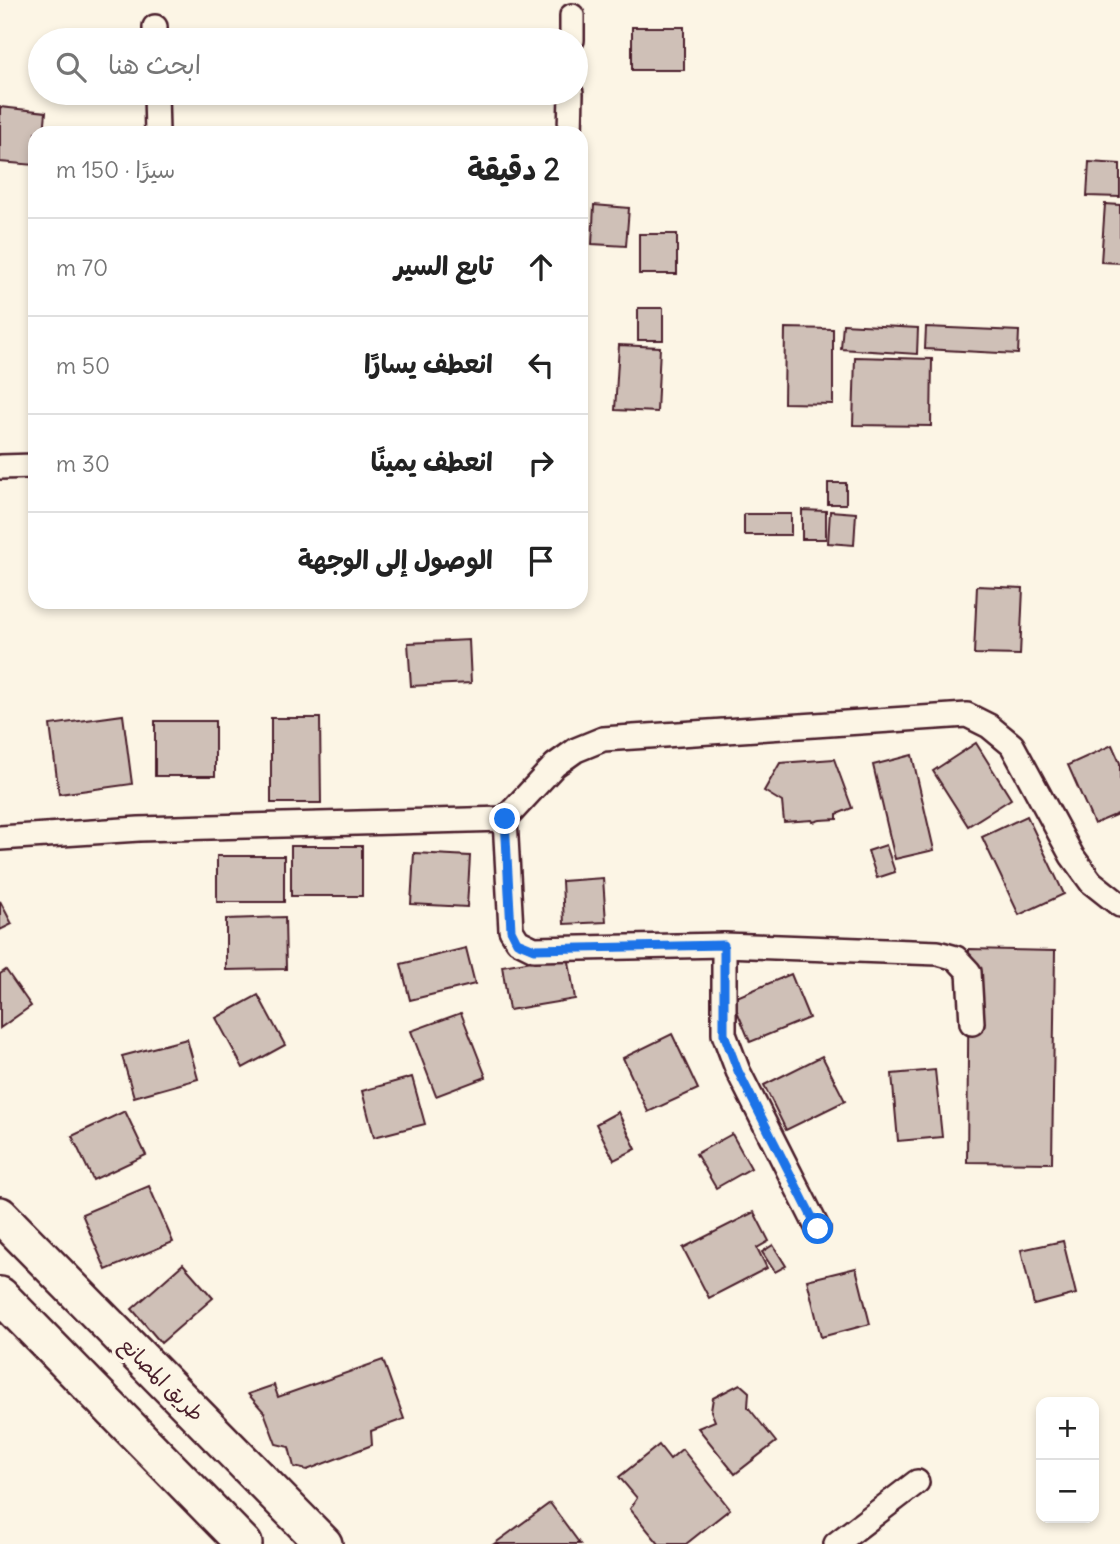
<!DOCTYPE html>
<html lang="ar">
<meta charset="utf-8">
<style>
body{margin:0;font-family:Delius,"Playpen Sans Arabic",sans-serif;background:#f2f2f2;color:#222;direction:rtl}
.controls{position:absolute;right:21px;bottom:21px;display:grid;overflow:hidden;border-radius:14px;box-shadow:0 4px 10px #0003}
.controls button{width:63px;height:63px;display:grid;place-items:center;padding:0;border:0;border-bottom:2px solid #e0e0e0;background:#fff;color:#222;font:35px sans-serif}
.stop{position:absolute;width:21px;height:21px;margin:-16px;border:5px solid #1a73e8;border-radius:50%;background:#fff}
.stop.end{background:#1a73e8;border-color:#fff;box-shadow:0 2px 7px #0008}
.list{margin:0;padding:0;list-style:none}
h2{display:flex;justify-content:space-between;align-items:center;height:91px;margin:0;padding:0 28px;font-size:30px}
h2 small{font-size:23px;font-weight:400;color:#767676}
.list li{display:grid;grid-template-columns:46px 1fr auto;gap:21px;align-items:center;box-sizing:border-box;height:98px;padding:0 28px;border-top:2px solid #e0e0e0}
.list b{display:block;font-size:26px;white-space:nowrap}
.list em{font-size:23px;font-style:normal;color:#767676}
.icon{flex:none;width:38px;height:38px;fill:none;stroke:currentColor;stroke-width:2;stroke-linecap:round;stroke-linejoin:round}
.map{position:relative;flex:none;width:1120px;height:1544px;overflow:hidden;direction:ltr}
.search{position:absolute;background:#fff;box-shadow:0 4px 10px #0003;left:28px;top:28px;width:560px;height:77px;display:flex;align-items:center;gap:18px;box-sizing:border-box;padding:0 24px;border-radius:38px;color:#767676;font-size:26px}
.panel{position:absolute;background:#fff;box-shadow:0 4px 10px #0003;left:28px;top:126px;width:560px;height:483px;border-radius:21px;direction:rtl}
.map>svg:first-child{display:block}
.building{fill:#cfc0b7;stroke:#4a1f2b;stroke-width:2}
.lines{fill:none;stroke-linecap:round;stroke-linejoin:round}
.minor-casing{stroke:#4a1f2b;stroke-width:28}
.primary-casing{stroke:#4a1f2b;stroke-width:40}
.minor{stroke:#fcf5e5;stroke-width:23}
.primary{stroke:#fcf5e5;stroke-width:35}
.route{stroke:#1a73e8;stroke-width:9}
.labels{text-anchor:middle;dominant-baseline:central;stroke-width:7;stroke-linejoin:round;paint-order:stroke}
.street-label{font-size:21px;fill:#4a1f2b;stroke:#fcf5e5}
</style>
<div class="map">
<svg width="1120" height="1544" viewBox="0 0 1120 1544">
<rect width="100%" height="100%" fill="#fcf5e5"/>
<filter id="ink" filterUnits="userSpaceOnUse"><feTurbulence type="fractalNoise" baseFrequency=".0143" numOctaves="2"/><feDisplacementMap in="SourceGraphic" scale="14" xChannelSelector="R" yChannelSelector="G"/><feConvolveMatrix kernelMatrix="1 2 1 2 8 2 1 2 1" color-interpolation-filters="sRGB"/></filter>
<g filter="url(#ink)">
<!-- building -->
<g class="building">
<rect x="632" y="27" width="52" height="43"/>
<polygon points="0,107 46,112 44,133 35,133 35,165 0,162"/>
<polygon points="1089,162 1120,164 1120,197 1087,196"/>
<polygon points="1105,204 1120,205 1120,263 1101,262"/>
<polygon points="594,205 629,208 626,246 592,244"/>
<rect x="639" y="234" width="38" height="40"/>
<rect x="638" y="308" width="25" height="32"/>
<polygon points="843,324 918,328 917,354 841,349"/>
<polygon points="926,327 1019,331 1018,354 925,349"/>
<polygon points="785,328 833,329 833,404 784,403"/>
<polygon points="619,345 660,347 657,412 615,410"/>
<polygon points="855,357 932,359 931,426 853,425"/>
<rect x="828" y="483" width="18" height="21"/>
<polygon points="802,510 826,511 826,539 802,539"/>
<polygon points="830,511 856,513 854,545 828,543"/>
<rect x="744" y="514" width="47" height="21"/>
<polygon points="977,586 1023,588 1020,655 974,654"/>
<polygon points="469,640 471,683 411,686 408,643"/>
<polygon points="123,715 132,784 59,794 50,725"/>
<polygon points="271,718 320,718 321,803 271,803"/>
<rect x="155" y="721" width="60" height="55"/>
<polygon points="976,743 1011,799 968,826 933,771"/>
<polygon points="1112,745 1120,763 1120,813 1094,824 1068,765"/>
<polygon points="912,755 934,850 895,859 873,765"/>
<polygon points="834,759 852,808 837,814 837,819 820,820 813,822 812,820 784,822 782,802 764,791 780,763"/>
<polygon points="1027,816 1064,894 1019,915 982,837"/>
<polygon points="886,845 895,872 877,878 868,851"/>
<rect x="291" y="846" width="71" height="50"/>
<polygon points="414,853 470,856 467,907 411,904"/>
<rect x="217" y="856" width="67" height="46"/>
<polygon points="603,878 606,922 564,924 562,881"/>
<polygon points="0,901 12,924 0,930"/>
<polygon points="285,917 286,969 226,970 226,919"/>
<polygon points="466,948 475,984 410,1000 401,964"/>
<polygon points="969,949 1055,951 1052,1163 967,1162"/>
<polygon points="568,955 575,999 509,1010 502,966"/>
<polygon points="6,970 31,1006 0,1028 0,974"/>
<polygon points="791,974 809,1018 750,1042 732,999"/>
<polygon points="258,995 285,1045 243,1068 216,1018"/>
<polygon points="461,1013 486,1077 436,1096 411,1031"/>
<polygon points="672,1034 698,1089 648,1112 623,1058"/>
<polygon points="187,1039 198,1079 134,1097 122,1056"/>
<polygon points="822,1056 845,1101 786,1130 764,1085"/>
<polygon points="935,1070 942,1137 898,1141 892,1074"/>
<polygon points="412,1077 425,1124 374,1137 362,1091"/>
<polygon points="125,1111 146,1155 93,1180 72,1136"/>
<polygon points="618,1112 636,1149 614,1160 596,1124"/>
<polygon points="732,1134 751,1168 716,1188 696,1154"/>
<polygon points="149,1186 173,1242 106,1270 82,1214"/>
<polygon points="754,1212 769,1241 757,1248 767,1268 709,1298 683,1248"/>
<polygon points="1063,1241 1076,1294 1034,1305 1021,1250"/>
<polygon points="773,1245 786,1266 775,1272 762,1252"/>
<polygon points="183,1264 213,1298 161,1343 132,1309"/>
<polygon points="856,1268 870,1324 821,1337 807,1280"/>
<polygon points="383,1360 404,1419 371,1431 372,1445 307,1470 294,1467 289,1447 276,1444 264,1412 248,1394 274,1385 278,1397"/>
<polygon points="740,1384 749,1392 748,1407 776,1442 735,1474 698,1428 715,1421 711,1411 713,1398"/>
<polygon points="659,1445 670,1459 682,1449 730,1509 686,1544 659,1544 630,1509 637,1498 619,1477"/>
<polygon points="550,1503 580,1544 494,1544"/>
</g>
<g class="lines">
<!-- minor casing -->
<g class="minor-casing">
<g id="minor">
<polyline points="155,27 155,40"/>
<polyline points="572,40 572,16"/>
<polyline points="156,93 157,133"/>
<polyline points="570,133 571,93"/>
<polyline points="0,467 35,466"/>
<polyline points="0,838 139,829 505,819"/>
<polyline points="724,945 724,1034 738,1071 818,1229"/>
<polyline points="972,1023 969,972 956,958 938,953 724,945 534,949 518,941 511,930 505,819 555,765 576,750 603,739 967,715 989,726 1012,745 1072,856 1091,882 1120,905"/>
<polyline points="836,1544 917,1482"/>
</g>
</g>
<!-- primary casing -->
<g class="primary-casing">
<g id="primary">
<polyline points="0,1215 324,1544"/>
<polyline points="0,1295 244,1544"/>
</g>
</g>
<!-- minor -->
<use href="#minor" class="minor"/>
<!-- primary -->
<use href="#primary" class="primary"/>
</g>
</g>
<g class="lines" filter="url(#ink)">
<!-- route -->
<polyline class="route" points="505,819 511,930 517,942 534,949 724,945 724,1034 738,1071 818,1229"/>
</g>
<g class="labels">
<!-- street labels -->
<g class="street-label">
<text transform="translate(162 1379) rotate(45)">طريق المصانع</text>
</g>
</g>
</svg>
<div class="controls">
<button>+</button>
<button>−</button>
</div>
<div class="stop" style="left:818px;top:1229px"></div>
<div class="stop end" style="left:505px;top:819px"></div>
<div class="search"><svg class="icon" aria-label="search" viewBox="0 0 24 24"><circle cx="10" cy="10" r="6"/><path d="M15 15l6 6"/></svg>ابحث هنا</div>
<section class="panel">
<h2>2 دقيقة<small>سيرًا · 150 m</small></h2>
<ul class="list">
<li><svg class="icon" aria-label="ahead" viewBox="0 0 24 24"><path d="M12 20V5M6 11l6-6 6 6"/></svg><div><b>تابع السير</b></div><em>70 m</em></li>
<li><svg class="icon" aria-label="left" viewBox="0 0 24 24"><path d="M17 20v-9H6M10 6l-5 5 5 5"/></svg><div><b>انعطف يسارًا</b></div><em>50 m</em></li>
<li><svg class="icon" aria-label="right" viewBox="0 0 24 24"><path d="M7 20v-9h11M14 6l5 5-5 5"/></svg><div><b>انعطف يمينًا</b></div><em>30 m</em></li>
<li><svg class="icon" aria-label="arrive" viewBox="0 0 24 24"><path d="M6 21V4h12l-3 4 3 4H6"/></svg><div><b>الوصول إلى الوجهة</b></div></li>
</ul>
</section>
</div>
